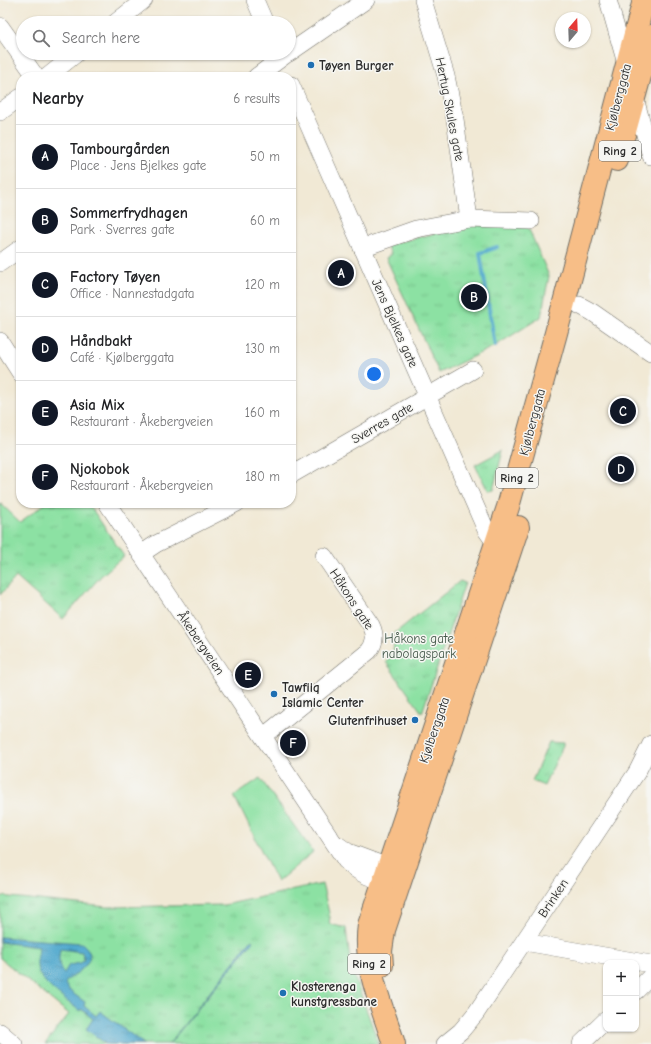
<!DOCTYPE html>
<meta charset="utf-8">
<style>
body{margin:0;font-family:"Comic Neue",sans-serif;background:#f2f2f2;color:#202124}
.controls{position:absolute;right:12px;bottom:12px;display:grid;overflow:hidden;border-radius:8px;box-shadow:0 1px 3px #0004}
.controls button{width:36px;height:36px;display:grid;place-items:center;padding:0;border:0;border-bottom:1px solid #e0e0e0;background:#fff;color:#202124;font:20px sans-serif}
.compass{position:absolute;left:555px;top:12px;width:36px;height:36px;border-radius:50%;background:#fff;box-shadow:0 1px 3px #0004;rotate:19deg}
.you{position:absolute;left:374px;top:374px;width:14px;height:14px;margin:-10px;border:3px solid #fff;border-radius:50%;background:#1a73e8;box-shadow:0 0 0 6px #1a73e833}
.badge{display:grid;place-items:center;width:26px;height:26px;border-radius:50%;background:#111827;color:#fff;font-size:13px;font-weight:700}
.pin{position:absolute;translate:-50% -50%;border:2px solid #fff;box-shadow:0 1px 4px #0006}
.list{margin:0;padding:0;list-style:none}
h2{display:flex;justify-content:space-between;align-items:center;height:52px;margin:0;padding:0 16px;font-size:17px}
h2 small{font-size:13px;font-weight:400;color:#757577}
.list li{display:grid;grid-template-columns:26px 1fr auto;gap:12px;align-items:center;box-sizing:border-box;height:64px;padding:0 16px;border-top:1px solid #e0e0e0}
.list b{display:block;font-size:15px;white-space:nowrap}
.list p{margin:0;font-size:13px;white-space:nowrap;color:#757577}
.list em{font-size:13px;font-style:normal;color:#757577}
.icon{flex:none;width:22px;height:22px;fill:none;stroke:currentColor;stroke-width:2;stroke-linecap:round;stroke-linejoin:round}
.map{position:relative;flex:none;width:651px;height:1044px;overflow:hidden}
.search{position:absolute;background:#fff;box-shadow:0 1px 3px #0004;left:16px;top:16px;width:280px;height:44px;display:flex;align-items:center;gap:10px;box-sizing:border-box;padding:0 14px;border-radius:22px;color:#757577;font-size:15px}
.panel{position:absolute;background:#fff;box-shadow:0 1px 3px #0004;left:16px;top:72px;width:280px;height:436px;border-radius:16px}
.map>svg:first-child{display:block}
.green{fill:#8ce1a3;stroke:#5c8667}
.park{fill:url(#park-tufts);stroke:#5c8667}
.water{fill:url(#water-ripples);stroke:#3d6a7c;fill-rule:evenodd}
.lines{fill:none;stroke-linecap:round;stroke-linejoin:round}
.stream{stroke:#4fa8cd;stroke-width:4}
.minor-casing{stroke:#706e66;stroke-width:18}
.major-casing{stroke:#706e66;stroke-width:24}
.minor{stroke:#fff;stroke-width:17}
.major{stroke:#f7be87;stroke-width:22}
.poi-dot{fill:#1f6fb2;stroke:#f6f6f2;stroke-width:1.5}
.labels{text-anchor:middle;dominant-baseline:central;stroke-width:3;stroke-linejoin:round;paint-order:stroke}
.shield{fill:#f6f6f2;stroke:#686867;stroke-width:1}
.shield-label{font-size:12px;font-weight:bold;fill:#2b2b2b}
.poi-label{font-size:13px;font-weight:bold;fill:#2b2b2b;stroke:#f6f6f2;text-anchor:start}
.street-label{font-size:13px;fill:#2b2b2b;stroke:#f6f6f2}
.park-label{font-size:13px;fill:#435849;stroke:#f6f6f2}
</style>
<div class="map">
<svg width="651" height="1044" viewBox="0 0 651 1044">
<defs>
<pattern id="park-tufts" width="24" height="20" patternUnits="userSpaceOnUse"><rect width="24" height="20" fill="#8ce1a3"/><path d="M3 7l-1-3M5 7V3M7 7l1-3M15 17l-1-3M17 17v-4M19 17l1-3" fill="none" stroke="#79c18c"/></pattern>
<pattern id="water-ripples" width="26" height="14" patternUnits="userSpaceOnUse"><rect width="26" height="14" fill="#4fa8cd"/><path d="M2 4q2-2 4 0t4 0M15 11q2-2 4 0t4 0" fill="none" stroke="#4289a7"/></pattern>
</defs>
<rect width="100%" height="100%" fill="#f6f6f2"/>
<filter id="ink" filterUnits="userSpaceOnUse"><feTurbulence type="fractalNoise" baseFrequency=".025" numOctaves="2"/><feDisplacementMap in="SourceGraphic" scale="8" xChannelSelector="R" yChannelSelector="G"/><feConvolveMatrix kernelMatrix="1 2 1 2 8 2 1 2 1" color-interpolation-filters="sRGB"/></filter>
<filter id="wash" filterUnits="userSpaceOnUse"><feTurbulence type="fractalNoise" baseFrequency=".012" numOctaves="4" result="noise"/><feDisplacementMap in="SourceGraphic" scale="16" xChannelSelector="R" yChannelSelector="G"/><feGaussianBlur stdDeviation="0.9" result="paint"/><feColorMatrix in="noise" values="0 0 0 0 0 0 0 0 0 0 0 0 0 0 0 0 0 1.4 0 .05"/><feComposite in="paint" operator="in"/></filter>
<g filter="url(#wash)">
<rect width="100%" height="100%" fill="#f1e9d5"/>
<!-- green -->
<polygon class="green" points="260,778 313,852 277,882 234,796"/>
<!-- park -->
<g class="park">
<polygon points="469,225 528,227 549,276 541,317 495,346 439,373 386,258 391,254 387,245"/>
<polygon points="503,450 493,490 488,491 475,465"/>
<polygon points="0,503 20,522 46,503 88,503 124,556 101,576 63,619 16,577 0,595"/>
<polygon points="460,581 465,583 422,713 386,662 393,652 395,633"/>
<polygon points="549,742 563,743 563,746 544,786 532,781"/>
<polygon points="322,884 330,917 329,924 346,928 351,968 379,1044 45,1044 69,1014 0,958 0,896 107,907 224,905"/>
</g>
<!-- water -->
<g class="water">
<path d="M0 937 82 943C84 945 87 948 89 951 94 962 75 976 67 980L65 984 71 992 85 1002 84 1006 96 1016 100 1011 144 1044H106L86 1029 93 1019 81 1009 80 1011C67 1001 38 982 37 966 36 960 39 953 39 947L0 942ZM60 949 82 952 84 960 81 963 69 965 64 973C57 966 59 958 60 949Z"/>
<polygon points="251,940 253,941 169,1044"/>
</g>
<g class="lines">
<!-- stream -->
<polyline class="stream" points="495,346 480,253 497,247"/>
</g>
</g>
<g filter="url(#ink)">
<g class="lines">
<!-- minor casing -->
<g class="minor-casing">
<g id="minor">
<polyline points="255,0 265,23"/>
<polyline points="423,0 446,76 455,119 469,219"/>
<polyline points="608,0 627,67"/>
<polyline points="115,23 144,0"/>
<polyline points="0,26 36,77"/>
<polyline points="289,53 366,0"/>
<polyline points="47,77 77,53"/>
<polyline points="256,77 288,53"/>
<polyline points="291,85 486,530 491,537 506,545"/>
<polyline points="634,95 651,156"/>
<polyline points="0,112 21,97"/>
<polyline points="362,248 416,229 469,219 531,221"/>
<polyline points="0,263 21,248"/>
<polyline points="579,305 592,312 651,353"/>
<polyline points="0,341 21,374"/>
<polyline points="291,475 473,370"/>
<path d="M107 503 346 861C360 875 375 882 395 881"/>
<polyline points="141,554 156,544 237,503"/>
<path d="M264 736 369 651C375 643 376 635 371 625L324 556"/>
<polyline points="338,845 348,852 388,867 397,876"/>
<polyline points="524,942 651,964"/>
<polyline points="636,991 651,976"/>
<polyline points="0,1032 14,1044"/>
<polyline points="445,1044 461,1031 476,1013 637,772 651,744"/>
<polyline points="581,1044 606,1020"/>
</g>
</g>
<!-- major casing -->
<g class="major-casing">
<g id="major">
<polyline points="617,160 651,36"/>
<polyline points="382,965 381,951 384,930 518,527"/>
<path d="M394 1044C382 1006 363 966 369 925L508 507 556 333 644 0"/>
</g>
</g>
<!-- minor -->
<use href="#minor" class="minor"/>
<!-- major -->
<use href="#major" class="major"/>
</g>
</g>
<!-- markers -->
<g class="poi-dot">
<circle cx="311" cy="65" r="4"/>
<circle cx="274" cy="694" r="4"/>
<circle cx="415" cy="720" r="4"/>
<circle cx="283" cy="993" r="4"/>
</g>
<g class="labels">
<!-- shield labels -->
<g class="shield">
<rect x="599" y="141" width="42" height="20" rx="3"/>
<rect x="496" y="468" width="42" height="20" rx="3"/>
<rect x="348" y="954" width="42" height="20" rx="3"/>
</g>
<g class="shield-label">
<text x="620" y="151">Ring 2</text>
<text x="517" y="478">Ring 2</text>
<text x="369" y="964">Ring 2</text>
</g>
<!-- poi labels -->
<g class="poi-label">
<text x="319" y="65">Tøyen Burger</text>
<text x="282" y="687">Tawfiiq<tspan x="282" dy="15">Islamic Center</tspan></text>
<text x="407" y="720" text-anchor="end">Glutenfrihuset</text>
<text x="291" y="986">Klosterenga<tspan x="291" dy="15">kunstgressbane</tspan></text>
</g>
<!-- street labels -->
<g class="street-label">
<text transform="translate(618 97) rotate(-75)">Kjølberggata</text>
<text transform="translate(450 109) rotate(79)">Hertug Skules gate</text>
<text transform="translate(395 323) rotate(66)">Jens Bjelkes gate</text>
<text transform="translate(532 422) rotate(-75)">Kjølberggata</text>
<text transform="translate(382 423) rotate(-30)">Sverres gate</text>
<text transform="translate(352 599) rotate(57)">Håkons gate</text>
<text transform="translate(201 643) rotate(56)">Åkebergveien</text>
<text transform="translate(434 730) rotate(-71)">Kjølberggata</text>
<text transform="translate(553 898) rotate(-56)">Brinken</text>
</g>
<!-- park labels -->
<g class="park-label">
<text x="419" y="638">Håkons gate<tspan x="419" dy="15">nabolagspark</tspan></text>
</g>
</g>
</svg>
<div class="controls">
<button>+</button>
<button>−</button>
</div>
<svg class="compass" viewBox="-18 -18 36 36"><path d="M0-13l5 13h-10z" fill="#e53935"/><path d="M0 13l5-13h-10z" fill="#757577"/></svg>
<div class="you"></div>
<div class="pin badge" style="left:341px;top:273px">A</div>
<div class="pin badge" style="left:474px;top:297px">B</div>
<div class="pin badge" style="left:623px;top:411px">C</div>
<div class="pin badge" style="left:621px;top:469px">D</div>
<div class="pin badge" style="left:248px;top:675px">E</div>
<div class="pin badge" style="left:293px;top:743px">F</div>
<div class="search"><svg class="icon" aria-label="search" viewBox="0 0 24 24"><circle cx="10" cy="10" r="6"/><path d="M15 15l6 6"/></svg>Search here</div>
<section class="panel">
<h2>Nearby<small>6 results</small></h2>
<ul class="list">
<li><span class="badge">A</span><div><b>Tambourgården</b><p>Place · Jens Bjelkes gate</p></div><em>50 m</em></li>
<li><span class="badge">B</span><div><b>Sommerfrydhagen</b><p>Park · Sverres gate</p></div><em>60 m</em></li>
<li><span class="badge">C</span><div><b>Factory Tøyen</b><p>Office · Nannestadgata</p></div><em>120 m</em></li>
<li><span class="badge">D</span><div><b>Håndbakt</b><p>Café · Kjølberggata</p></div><em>130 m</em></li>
<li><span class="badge">E</span><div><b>Asia Mix</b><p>Restaurant · Åkebergveien</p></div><em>160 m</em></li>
<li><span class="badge">F</span><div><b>Njokobok</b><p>Restaurant · Åkebergveien</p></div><em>180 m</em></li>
</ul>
</section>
</div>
